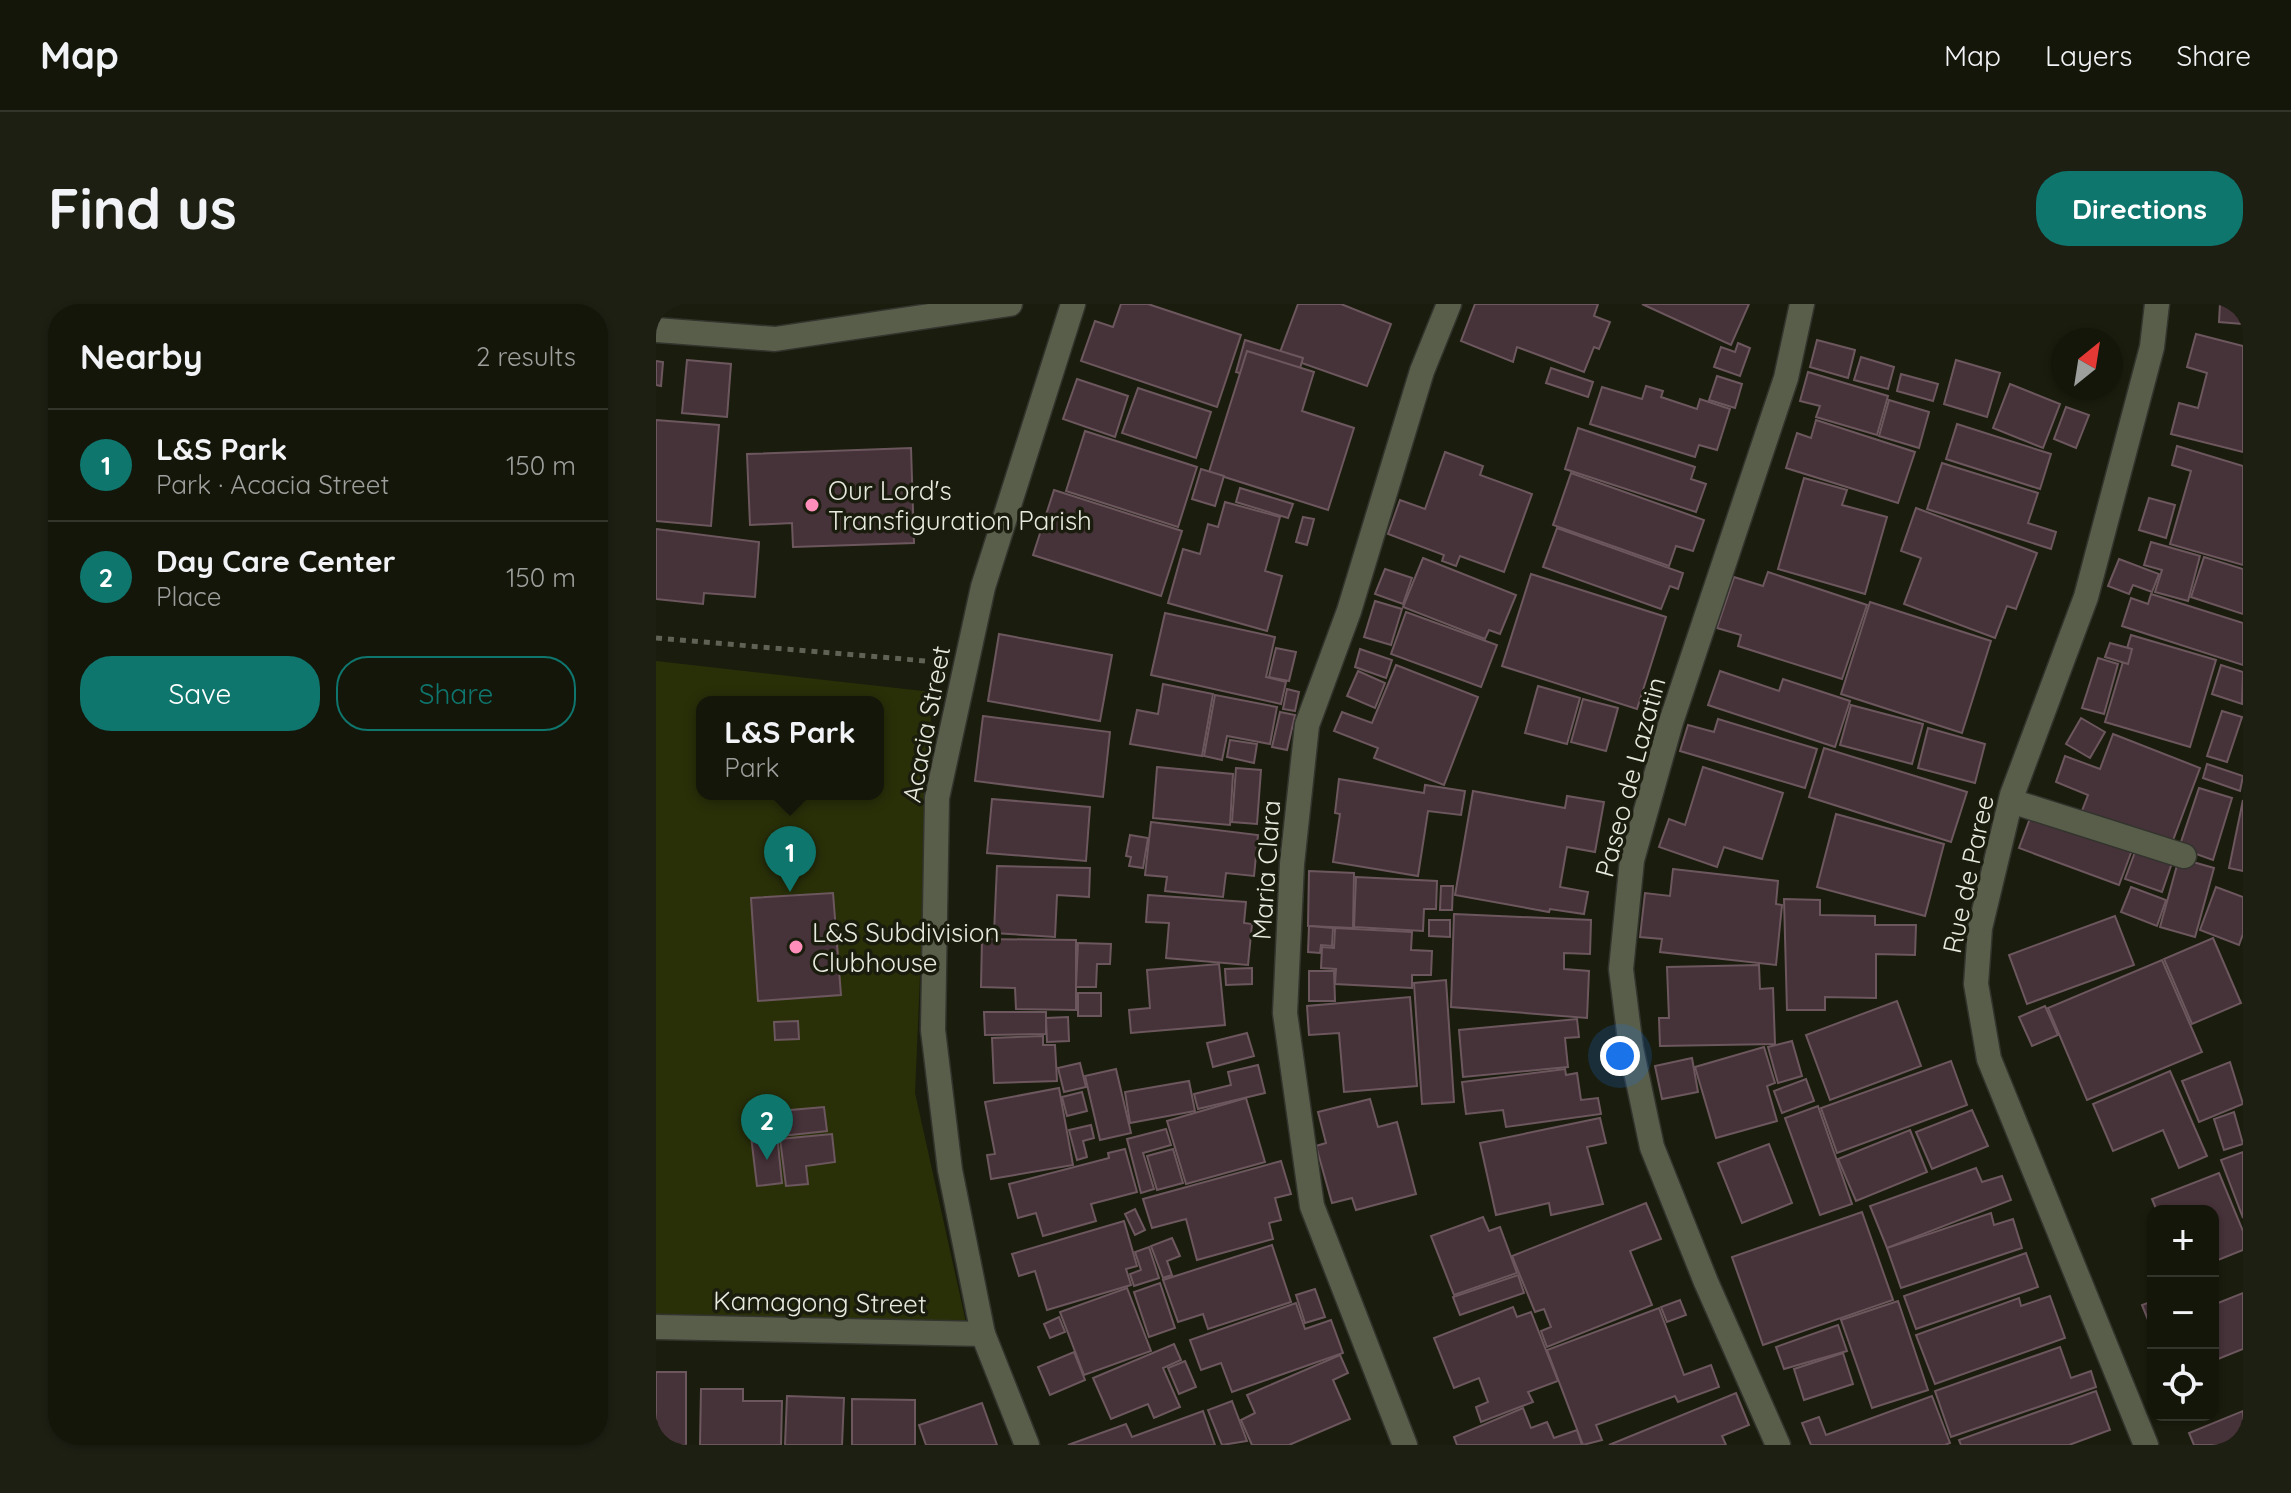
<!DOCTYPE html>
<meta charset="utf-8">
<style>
body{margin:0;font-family:Quicksand,sans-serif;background:#1d1f13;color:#f1f3f6}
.controls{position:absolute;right:24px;bottom:24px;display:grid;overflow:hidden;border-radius:16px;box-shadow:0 2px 6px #0004}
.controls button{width:72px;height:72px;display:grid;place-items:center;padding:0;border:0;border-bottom:2px solid #33352b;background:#14160a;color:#f1f3f6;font:40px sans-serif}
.compass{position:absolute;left:1395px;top:24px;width:72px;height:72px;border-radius:50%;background:#14160a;box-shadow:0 2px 6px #0004;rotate:30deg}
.you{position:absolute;left:964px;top:752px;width:28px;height:28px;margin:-20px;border:6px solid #fff;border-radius:50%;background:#1a73e8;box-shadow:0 0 0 12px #1a73e833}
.badge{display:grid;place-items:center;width:52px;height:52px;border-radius:50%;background:#0f766e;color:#fff;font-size:26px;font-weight:700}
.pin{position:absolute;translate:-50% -66px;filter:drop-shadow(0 2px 4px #0008)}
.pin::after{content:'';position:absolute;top:42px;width:28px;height:24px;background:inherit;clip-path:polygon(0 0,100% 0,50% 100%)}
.popup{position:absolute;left:40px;top:392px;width:188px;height:104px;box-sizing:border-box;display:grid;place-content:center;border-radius:16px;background:#14160a;filter:drop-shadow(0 2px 6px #0005);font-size:26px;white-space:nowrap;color:#9d9f9c}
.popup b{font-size:30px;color:#f1f3f6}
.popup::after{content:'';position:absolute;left:50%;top:100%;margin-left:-16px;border:16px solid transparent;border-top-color:#14160a}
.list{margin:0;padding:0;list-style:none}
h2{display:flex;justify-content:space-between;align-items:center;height:104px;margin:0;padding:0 32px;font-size:34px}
h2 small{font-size:26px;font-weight:400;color:#9d9f9c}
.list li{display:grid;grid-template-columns:52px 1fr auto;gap:24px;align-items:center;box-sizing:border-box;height:112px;padding:0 32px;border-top:2px solid #33352b}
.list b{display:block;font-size:30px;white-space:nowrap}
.list p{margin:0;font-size:26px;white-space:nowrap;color:#9d9f9c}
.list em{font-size:26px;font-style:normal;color:#9d9f9c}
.actions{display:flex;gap:16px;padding:24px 32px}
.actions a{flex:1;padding:18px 0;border:2px solid #0f766e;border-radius:32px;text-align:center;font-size:28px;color:#0f766e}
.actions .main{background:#0f766e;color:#fff}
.icon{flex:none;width:44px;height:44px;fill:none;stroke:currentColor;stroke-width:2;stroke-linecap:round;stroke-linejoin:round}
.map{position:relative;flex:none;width:1587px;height:1141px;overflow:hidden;border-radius:32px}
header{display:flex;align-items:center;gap:48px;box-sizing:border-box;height:112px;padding:0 40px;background:#14160a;border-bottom:2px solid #33352b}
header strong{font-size:38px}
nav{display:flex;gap:44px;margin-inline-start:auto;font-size:28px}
.intro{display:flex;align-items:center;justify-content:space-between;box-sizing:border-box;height:192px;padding:0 48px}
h1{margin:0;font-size:56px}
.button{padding:20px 36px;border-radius:32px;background:#0f766e;color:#fff;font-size:28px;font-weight:700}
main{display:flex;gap:48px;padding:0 48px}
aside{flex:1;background:#14160a;border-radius:32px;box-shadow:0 2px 6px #0004}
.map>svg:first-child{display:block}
.green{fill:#293008;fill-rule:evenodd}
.building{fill:#463239;stroke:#6d575e;stroke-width:2}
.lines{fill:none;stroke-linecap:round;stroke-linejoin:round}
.street-casing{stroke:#32342d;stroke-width:27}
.path{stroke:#5f6254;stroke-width:5;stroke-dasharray:6 6;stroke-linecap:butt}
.street{stroke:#595e4b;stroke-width:24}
.poi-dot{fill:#ff8ebb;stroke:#1a1d0d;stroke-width:3}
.labels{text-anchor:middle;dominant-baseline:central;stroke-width:7;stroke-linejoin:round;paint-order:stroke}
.poi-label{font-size:26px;fill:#e7eadf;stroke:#1a1d0d;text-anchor:start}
.street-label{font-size:26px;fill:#e7eadf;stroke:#1a1d0d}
</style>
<header>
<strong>Map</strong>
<nav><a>Map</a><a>Layers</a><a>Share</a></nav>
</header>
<div class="intro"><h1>Find us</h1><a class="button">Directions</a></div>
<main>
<aside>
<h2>Nearby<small>2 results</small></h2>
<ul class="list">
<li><span class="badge">1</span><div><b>L&amp;S Park</b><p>Park · Acacia Street</p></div><em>150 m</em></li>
<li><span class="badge">2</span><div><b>Day Care Center</b><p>Place</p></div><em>150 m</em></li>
</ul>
<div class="actions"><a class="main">Save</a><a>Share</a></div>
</aside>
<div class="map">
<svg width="1587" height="1141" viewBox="0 0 1587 1141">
<rect width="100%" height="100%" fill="#1a1d0d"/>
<!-- green -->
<path class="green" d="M0 357 276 388 259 789 313 1032 0 1027ZM46 398H222V490H46Z"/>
<!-- building -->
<g class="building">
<polygon points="465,0 492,0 585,31 561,103 425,57 439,17 457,23"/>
<polygon points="642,0 685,0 735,20 711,82 623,51"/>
<polygon points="819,0 942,0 938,12 954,18 943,45 938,43 928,68 861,43 857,58 805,37"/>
<polygon points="986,0 1093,0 1075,41"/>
<polygon points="1564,0 1587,0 1587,20 1563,18"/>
<polygon points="1540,30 1587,42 1587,148 1515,130 1523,99 1542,104 1551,69 1531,63"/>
<polygon points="589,36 647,54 638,85 580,68"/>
<polygon points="1161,36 1199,46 1192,74 1154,63"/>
<polygon points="1082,39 1094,44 1084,72 1058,63 1065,43 1079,48"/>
<polygon points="591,47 658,68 646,107 698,124 672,206 553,168"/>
<polygon points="1205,53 1238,63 1232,85 1198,76"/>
<polygon points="31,56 75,60 71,113 26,109"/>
<polygon points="1300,56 1344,69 1331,113 1288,100"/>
<polygon points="0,57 7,58 5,82 0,81"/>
<polygon points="895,64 937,78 932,93 890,79"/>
<polygon points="1152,68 1232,92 1221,131 1160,113 1164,102 1144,97"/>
<polygon points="1245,70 1282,80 1277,97 1241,87"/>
<polygon points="1061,72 1086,80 1079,104 1053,96"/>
<polygon points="421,75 472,92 459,133 407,115"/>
<polygon points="1354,80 1404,100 1387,144 1337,124"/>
<polygon points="990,82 1007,87 1005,93 1041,105 1044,95 1074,105 1061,146 1043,141 1039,153 934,120 946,83 986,95"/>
<polygon points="482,84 555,108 540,154 466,129"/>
<polygon points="1233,96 1273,108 1263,144 1223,132"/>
<polygon points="1410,103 1433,111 1420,144 1398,135"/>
<polygon points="0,116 63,121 55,222 0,217"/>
<polygon points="1160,116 1259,148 1242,199 1130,164 1141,129 1155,134"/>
<polygon points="1301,120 1395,150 1384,185 1290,155"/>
<polygon points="922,124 1039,163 1035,175 1050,180 1040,208 909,165"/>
<polygon points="429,127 541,163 522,223 410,187"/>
<polygon points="1521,142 1587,162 1587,261 1514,240 1535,167 1516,161"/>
<polygon points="255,144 258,239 137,243 136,219 94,221 91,150"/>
<polygon points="789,148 827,162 824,171 876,190 848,268 804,252 800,262 786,257 788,251 732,230 744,196 769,205"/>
<polygon points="1286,159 1382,189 1372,219 1400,228 1395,245 1271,205"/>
<polygon points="545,165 568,172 559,202 536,195"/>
<polygon points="915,169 1048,216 1037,247 1020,242 1013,262 897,221"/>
<polygon points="1148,174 1191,186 1186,201 1231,213 1209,290 1122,265"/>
<polygon points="584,184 637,200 632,214 580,198"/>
<polygon points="398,186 526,227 505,292 377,251"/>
<polygon points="1493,194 1519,201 1510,234 1483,226"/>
<polygon points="569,198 624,213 609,267 626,272 611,327 512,299 527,245 544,250 552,220 562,223"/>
<polygon points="1260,204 1381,249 1360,305 1351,302 1339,334 1248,300 1265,254 1245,247"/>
<polygon points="647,213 658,215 651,241 640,238"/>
<polygon points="901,224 1027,269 1022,285 1014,282 1005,305 887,263"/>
<polygon points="0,225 103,238 99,293 48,289 47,300 0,295"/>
<polygon points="1495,238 1544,252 1532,297 1499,288 1506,266 1488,261"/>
<polygon points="1548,253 1587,265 1587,310 1535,293"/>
<polygon points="767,254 860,291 844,330 833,326 829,335 747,303"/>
<polygon points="1463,255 1503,270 1496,288 1477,281 1473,290 1452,282"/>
<polygon points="729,265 756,274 747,300 719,290"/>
<polygon points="1112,268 1211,301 1186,375 1082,342 1085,331 1061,324 1078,273 1107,282"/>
<polygon points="875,270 1010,313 981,405 846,362"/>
<polygon points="1495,290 1587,319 1587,361 1466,322 1475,294 1492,300"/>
<polygon points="719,297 746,305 735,341 708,333"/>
<polygon points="1214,298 1335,337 1306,429 1185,390"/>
<polygon points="750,308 841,341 825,383 735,350"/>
<polygon points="509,309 619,333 610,373 630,378 625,400 495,371"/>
<polygon points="343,330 456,351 444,417 332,397"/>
<polygon points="1475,331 1560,356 1534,443 1449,418"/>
<polygon points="1454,339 1476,345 1472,360 1449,353"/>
<polygon points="620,344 640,348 633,377 613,373"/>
<polygon points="704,345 736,356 730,374 699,363"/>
<polygon points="1442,354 1462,360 1448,410 1426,404"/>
<polygon points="740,361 822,393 788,481 718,454 722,444 678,427 686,408 716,419"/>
<polygon points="1565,361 1587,368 1586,400 1556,390"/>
<polygon points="702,367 729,379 719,404 691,392"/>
<polygon points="1064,367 1123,387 1127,375 1194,397 1179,443 1052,401"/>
<polygon points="507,380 557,390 546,452 474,440 481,406 502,410"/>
<polygon points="882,382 924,394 911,440 869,429"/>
<polygon points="631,385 643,388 639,407 627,405"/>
<polygon points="559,391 621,403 614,440 571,432 566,456 548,452"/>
<polygon points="927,395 962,404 950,447 915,438"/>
<polygon points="1195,401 1267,420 1256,460 1184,441"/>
<polygon points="1566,407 1586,413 1571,458 1551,452"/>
<polygon points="624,408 639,411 631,446 616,443"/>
<polygon points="327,412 454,428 447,493 319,477"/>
<polygon points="1425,414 1449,428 1434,454 1410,440"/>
<polygon points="1062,415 1161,445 1149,484 1024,447 1032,421 1058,428"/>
<polygon points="1272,424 1329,440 1319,479 1262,464"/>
<polygon points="1457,430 1544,464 1513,547 1424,512 1432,491 1400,478 1409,452 1444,465"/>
<polygon points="574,436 601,440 598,459 571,453"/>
<polygon points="1168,444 1311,488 1295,538 1153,493"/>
<polygon points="1551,460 1587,472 1584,487 1547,474"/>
<polygon points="501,463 577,470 574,521 497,514"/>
<polygon points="1047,463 1127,489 1106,555 1068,543 1061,563 1003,543 1013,515 1029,521"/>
<polygon points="580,464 605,466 601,520 576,518"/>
<polygon points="683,475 768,489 769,481 809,487 805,511 772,507 762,572 677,558 684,510 679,509"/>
<polygon points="1543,484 1576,494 1557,556 1523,544"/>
<polygon points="817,487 909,504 911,492 948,498 939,548 911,543 904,583 932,588 928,610 894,605 893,608 799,591"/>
<polygon points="336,495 434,503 430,557 331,549"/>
<polygon points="1587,496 1587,567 1573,564"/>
<polygon points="1376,509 1476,546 1463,581 1363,544"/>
<polygon points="1180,510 1288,540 1269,612 1161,583"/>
<polygon points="495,518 602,531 598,572 570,569 567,593 509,587 511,573 489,571"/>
<polygon points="474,531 492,534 487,564 473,562 475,553 470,552"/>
<polygon points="1482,540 1518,553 1506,588 1469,575"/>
<polygon points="1523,554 1558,564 1539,633 1504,623"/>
<polygon points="341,562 434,564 433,593 401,591 399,633 338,629"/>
<polygon points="1017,565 1122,577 1120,600 1126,601 1120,661 1004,648 1006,635 984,633 989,589 1014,592"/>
<polygon points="653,567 698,569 697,624 652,622"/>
<polygon points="700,573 781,577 780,605 768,605 767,627 698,623"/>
<polygon points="785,582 797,582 796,606 784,606"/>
<polygon points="1475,583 1510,596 1501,622 1465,608"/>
<polygon points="1560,583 1587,593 1587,630 1583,641 1544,626"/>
<polygon points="177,589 185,691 102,697 95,594"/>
<polygon points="492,591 590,598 588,619 596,620 592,661 510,654 513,619 490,618"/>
<polygon points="1128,595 1164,596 1164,611 1219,612 1219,621 1260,621 1259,651 1220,650 1220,694 1169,693 1169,706 1131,706"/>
<polygon points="798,610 935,616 934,650 908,649 908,665 933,667 931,714 795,703"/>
<polygon points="1459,612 1478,661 1371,700 1353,651"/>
<polygon points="773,616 794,616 794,633 773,632"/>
<polygon points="653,622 677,624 676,642 665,641 664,649 652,648"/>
<polygon points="679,624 756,628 755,646 776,647 775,671 756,671 756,684 679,680 680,665 665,664 666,643 678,644"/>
<polygon points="1557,634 1585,699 1536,720 1508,655"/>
<polygon points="326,635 420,636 420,706 360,705 359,684 325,683"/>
<polygon points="422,639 455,640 454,660 441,660 440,683 420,683"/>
<polygon points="1506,656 1546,748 1431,796 1392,704"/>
<polygon points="563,660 569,721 475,729 473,706 494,704 491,666"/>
<polygon points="1103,661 1104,685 1117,684 1119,740 1004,742 1003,714 1013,714 1011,663"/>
<polygon points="596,664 596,680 570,681 569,665"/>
<polygon points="653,667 678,667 679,697 653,697"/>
<polygon points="790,676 798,798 766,800 758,679"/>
<rect x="422" y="689" width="23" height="23"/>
<polygon points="754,693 761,782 688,788 683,729 653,731 651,702"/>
<polygon points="1241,697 1265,762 1174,796 1150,731"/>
<polygon points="1389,702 1402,731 1376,742 1363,713"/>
<polygon points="328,708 390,708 390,730 329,731"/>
<polygon points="412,713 413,737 391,738 390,714"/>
<polygon points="921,715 923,733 909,734 912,763 807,773 803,726"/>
<polygon points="142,717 143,735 119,736 118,718"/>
<polygon points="591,729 598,752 557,763 551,739"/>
<polygon points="387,732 387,741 399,741 401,777 338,779 336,734"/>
<polygon points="1136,737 1146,772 1122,779 1112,743"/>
<polygon points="1108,743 1119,779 1111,782 1121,817 1060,834 1039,763"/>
<polygon points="1036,754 1042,788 1006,795 999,762"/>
<polygon points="1295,757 1311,801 1181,849 1165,804"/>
<polygon points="1574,758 1587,800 1543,818 1526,777"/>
<polygon points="424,759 430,783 408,788 402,764"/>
<polygon points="602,761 609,789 542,805 538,790 575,781 572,768"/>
<polygon points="460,765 475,829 444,836 429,772"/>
<polygon points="909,765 910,771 921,769 925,796 942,794 945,810 850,823 847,806 810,810 806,778"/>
<polygon points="1514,767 1551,852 1523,864 1507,826 1457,847 1437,800"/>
<polygon points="1150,775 1158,797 1126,809 1118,787"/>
<polygon points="533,777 539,807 474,819 469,788"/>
<polygon points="403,784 417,861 335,875 331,851 339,850 329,798"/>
<polygon points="426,788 431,807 411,812 406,793"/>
<polygon points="590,794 609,858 530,880 511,817"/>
<polygon points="714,795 722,823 741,818 760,890 700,906 696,894 676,899 660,842 670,839 662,808"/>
<polygon points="1162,802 1196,900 1164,911 1129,814"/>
<polygon points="168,803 171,827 126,832 123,807"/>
<polygon points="1316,806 1332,842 1276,865 1260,828"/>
<polygon points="1578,808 1587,840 1568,846 1558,815"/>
<polygon points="944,814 950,839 931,843 947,900 895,911 893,899 840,911 824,839"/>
<polygon points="435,821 438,834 427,837 431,853 421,856 413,826"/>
<polygon points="510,825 515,841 487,849 498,885 485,889 471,835"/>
<polygon points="1254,826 1271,868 1200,897 1182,855"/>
<polygon points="121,830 126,879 101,882 95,832"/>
<polygon points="176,830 179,858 150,862 152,880 130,882 124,835"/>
<polygon points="1113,840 1136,899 1086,919 1062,859"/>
<polygon points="469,845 481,888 435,900 440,917 387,932 380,909 362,914 353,880 453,854 452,849"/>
<polygon points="517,845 527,879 501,886 491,852"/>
<polygon points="1587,848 1587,914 1565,856"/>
<polygon points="625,857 635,890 619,894 625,916 613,919 617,935 541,956 530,915 496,924 487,895"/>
<polygon points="1320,864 1326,878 1346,872 1355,896 1231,944 1214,902"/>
<polygon points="1563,869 1587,927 1587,946 1557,958 1557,907 1501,907 1496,895"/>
<polygon points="990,899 1005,935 974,947 996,1001 891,1043 885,1027 895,1023 888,1005 879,1008 856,952"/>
<polygon points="479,905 489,926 479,931 469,910"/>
<polygon points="1206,908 1237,996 1107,1041 1076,953"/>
<polygon points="1335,909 1338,921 1357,915 1366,944 1245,984 1231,944"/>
<polygon points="827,913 833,927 844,923 861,969 798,991 775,932"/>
<polygon points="468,917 481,962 470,965 475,981 391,1006 379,967 363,972 356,950"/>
<polygon points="516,934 524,952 511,957 516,971 507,974 495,942"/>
<polygon points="616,941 635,998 552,1025 547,1010 522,1018 507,976"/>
<polygon points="493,943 503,974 478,982 474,970 485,966 479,948"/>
<polygon points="1370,949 1382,983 1260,1025 1248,992"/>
<polygon points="862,971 868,989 804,1011 797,993"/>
<polygon points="504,979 519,1024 493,1033 478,988"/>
<polygon points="471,984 495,1047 428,1071 404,1008"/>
<polygon points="659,985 669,1013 649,1019 640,991"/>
<polygon points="1587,989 1587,1045 1557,1057 1557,1001"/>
<polygon points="1394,992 1409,1034 1279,1080 1260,1031 1363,994 1365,1002"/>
<polygon points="1024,996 1030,1011 1011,1018 1005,1003"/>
<polygon points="1242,997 1272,1086 1216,1104 1185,1016"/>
<polygon points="1497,997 1497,1028 1486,1001"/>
<polygon points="640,999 649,1025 675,1016 687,1049 576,1088 565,1059 545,1066 534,1036"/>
<polygon points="857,1003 861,1013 875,1008 902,1077 872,1088 877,1098 825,1118 820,1103 832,1098 823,1074 798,1084 778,1034"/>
<polygon points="1003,1004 1028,1071 1055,1061 1063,1083 1022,1098 1019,1092 940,1121 946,1136 927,1141 891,1046"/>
<polygon points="403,1013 409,1028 394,1034 388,1020"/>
<polygon points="1182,1021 1191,1047 1128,1065 1120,1043"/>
<polygon points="518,1040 525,1056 507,1064 524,1103 498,1114 492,1100 455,1115 437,1074"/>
<polygon points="1404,1043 1415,1074 1435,1067 1440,1083 1295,1133 1279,1087"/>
<polygon points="418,1048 429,1076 394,1091 382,1063"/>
<polygon points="1187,1049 1197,1080 1148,1096 1138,1065"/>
<polygon points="684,1051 692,1069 677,1076 694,1115 633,1141 596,1141 585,1116 599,1109 591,1091"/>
<polygon points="529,1057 540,1083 523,1090 512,1064"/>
<rect x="0" y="1068" width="30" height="73"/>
<polygon points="45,1085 87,1085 87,1097 126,1097 125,1141 44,1141"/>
<polygon points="1440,1087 1454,1126 1413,1141 1305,1141 1303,1136"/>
<polygon points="1080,1089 1093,1121 1066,1132 1070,1141 953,1141"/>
<polygon points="131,1092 188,1094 186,1141 129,1141"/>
<polygon points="1276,1092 1294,1139 1289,1141 1155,1141 1146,1119 1163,1113 1170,1131"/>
<polygon points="196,1095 259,1096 259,1141 196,1141"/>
<polygon points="576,1097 591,1137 566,1141 552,1106"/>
<polygon points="326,1099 341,1141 270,1141 263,1121"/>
<polygon points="867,1104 875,1124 891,1118 898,1134 921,1126 926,1141 801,1141 798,1133"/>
<polygon points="547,1107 559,1141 412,1141 470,1120 476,1133"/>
<polygon points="1587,1107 1587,1141 1538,1141 1533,1129"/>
</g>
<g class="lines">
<!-- street casing -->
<g class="street-casing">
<g id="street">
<polyline points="0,26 119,35 354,0"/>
<polyline points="1355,497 1528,552"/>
<polyline points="0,1023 327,1030"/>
<polyline points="371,1141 327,1030 294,866 277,726 281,494 327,283 417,0"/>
<polyline points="749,1141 656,902 629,709 636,560 651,421 693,307 766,67 793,0"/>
<polyline points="1122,1141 1050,978 996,843 975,744 965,665 976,556 1015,418 1130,74 1146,0"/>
<polyline points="1490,1141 1333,755 1320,680 1324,624 1356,491 1430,293 1496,43 1501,0"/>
</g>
</g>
<!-- path -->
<polyline class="path" points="0,334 282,358"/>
<!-- street -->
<use href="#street" class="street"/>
</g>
<!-- markers -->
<g class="poi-dot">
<circle cx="156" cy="201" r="8"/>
<circle cx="140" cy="643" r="8"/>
</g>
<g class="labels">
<!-- poi labels -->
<g class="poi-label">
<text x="172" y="186">Our Lord's<tspan x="172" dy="30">Transfiguration Parish</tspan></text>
<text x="156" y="628">L&amp;S Subdivision<tspan x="156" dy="30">Clubhouse</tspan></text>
</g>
<!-- street labels -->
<g class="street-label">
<text transform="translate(270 420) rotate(-79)">Acacia Street</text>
<text transform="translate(974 473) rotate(-75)">Paseo de Lazatin</text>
<text transform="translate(610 566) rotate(-86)">Maria Clara</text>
<text transform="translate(1312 570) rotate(-78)">Rue de Paree</text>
<text transform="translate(164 998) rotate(1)">Kamagong Street</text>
</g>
</g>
</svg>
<div class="controls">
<button>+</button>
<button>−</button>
<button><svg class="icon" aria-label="locate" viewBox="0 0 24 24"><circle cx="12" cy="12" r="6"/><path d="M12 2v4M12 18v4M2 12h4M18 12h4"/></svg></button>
</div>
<svg class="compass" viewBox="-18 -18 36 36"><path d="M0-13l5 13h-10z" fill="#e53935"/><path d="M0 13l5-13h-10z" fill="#9d9f9c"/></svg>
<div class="you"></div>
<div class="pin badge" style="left:134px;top:588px">1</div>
<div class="popup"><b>L&amp;S Park</b>Park</div>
<div class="pin badge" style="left:111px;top:856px">2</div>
</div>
</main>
